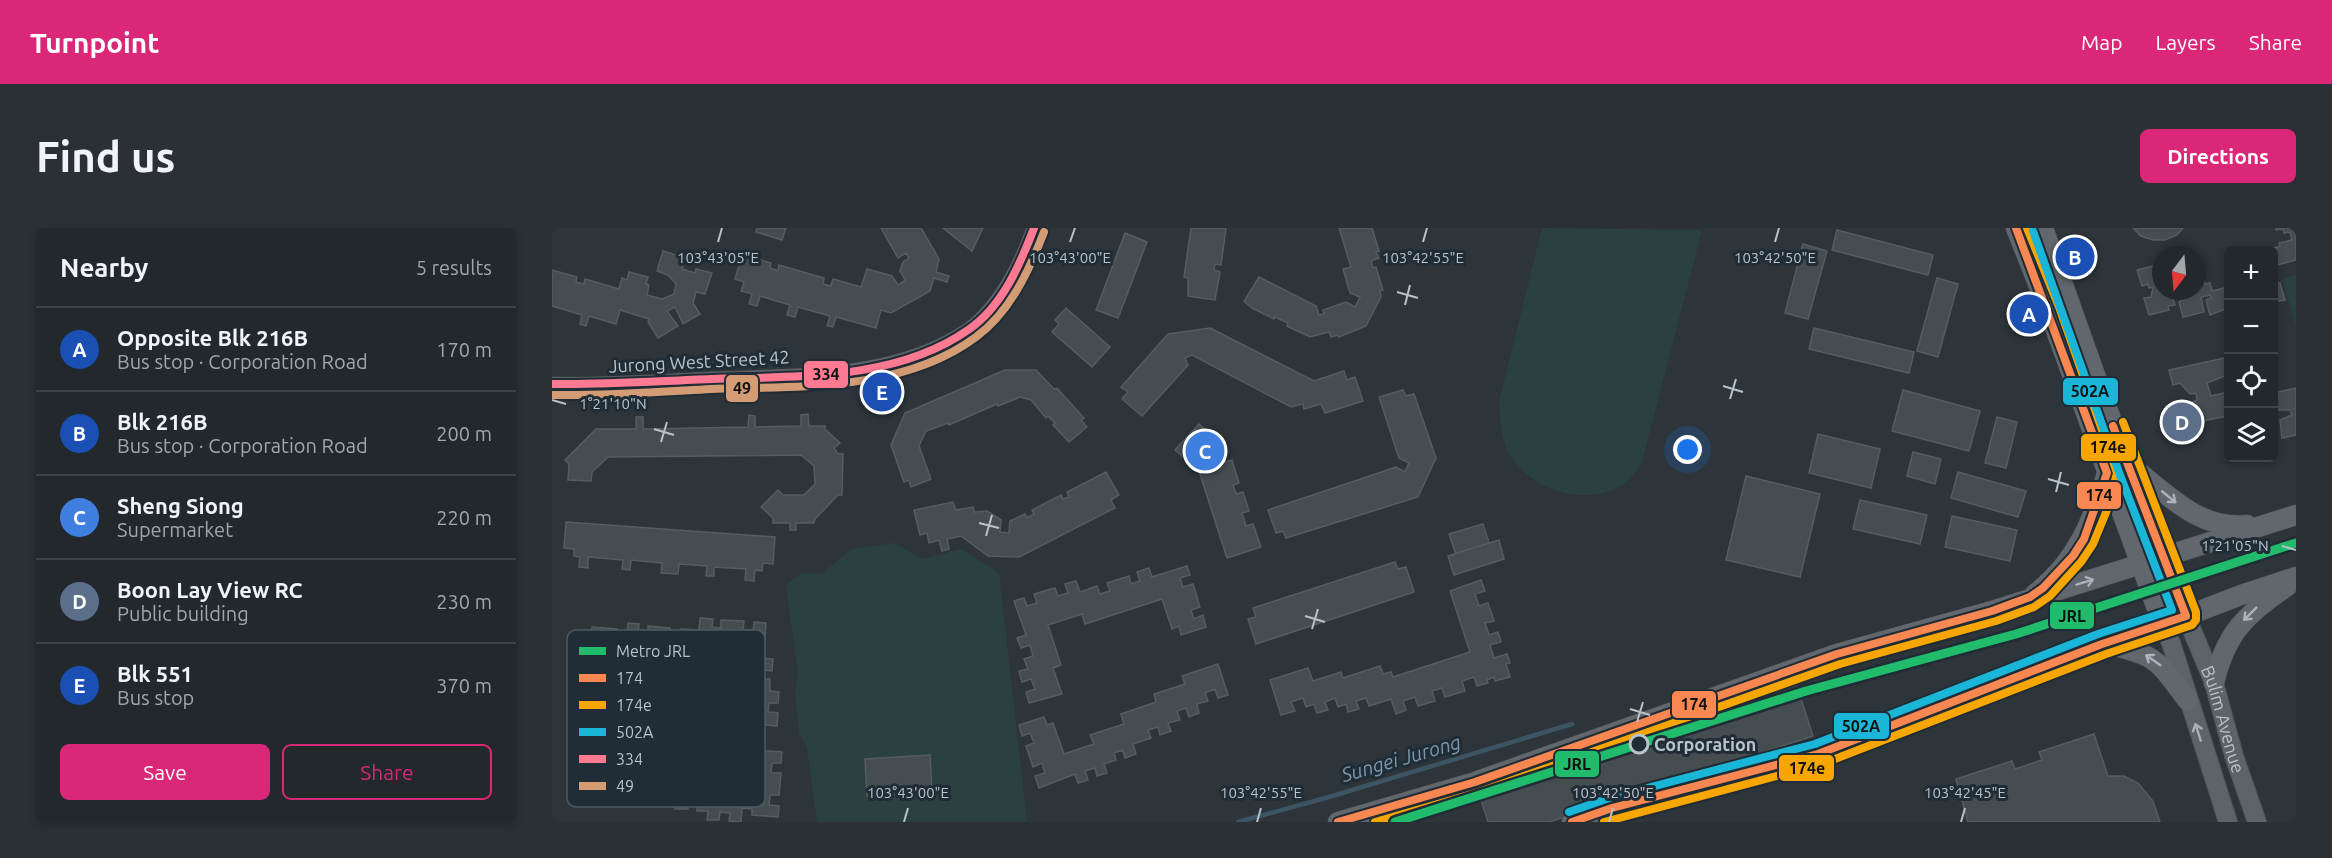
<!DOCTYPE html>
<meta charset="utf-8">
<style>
body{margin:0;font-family:Ubuntu,sans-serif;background:#2a3034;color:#f1f3f6}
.controls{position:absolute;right:18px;top:18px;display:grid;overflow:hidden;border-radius:9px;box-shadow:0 3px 9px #0003}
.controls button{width:54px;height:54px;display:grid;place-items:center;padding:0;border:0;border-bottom:2px solid #3f4448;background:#22282c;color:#f1f3f6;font:30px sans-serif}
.compass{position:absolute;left:1600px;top:18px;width:54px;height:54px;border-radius:50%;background:#22282c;box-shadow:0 3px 9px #0003;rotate:196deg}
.you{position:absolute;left:1136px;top:222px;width:21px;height:21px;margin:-15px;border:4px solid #fff;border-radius:50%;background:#1a73e8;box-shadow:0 0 0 9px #1a73e833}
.badge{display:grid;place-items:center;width:39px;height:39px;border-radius:50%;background:#db2777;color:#fff;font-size:20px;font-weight:700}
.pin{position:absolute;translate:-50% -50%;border:3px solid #fff;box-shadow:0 2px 6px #0006}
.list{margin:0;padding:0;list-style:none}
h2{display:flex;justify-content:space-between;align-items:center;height:78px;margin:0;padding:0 24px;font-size:26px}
h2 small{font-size:20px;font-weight:400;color:#a2a6a9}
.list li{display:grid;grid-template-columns:39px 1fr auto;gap:18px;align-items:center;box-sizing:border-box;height:84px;padding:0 24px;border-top:2px solid #3f4448}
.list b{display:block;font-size:22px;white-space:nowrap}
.list p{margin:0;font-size:20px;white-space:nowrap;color:#a2a6a9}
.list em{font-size:20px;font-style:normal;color:#a2a6a9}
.actions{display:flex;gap:12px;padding:18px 24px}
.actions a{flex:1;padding:14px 0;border:2px solid #db2777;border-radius:9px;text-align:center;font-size:21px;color:#db2777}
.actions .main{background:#db2777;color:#fff}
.icon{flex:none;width:33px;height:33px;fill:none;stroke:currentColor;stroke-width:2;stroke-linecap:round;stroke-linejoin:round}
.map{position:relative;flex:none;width:1744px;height:594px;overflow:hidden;border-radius:9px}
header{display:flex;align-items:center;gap:36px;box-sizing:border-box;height:84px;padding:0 30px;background:#db2777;color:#fff}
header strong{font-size:28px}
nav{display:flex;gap:33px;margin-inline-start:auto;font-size:21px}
.intro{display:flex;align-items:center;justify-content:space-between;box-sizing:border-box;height:144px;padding:0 36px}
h1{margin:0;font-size:42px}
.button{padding:15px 27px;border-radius:9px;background:#db2777;color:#fff;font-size:21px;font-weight:700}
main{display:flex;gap:36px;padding:0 36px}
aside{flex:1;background:#22282c;border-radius:9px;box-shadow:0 3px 9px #0003}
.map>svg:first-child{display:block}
.green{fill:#2a4140}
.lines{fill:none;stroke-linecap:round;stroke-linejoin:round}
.stream{stroke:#3c5464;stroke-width:4.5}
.building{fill:#464d51;stroke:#555c62;stroke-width:1.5}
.minor-casing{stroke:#4b5154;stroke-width:15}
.tertiary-casing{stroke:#4b5154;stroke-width:20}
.secondary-casing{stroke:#4b5154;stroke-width:21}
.minor{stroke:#5d6368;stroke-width:14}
.tertiary{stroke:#5d6368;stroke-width:18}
.secondary{stroke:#61676d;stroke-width:20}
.bus-1-casing{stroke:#202c36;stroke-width:12}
.bus-2-casing{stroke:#202c36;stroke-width:12}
.bus-3-casing{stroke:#202c36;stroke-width:12}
.bus-4-casing{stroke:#202c36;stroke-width:12}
.bus-5-casing{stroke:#202c36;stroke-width:12}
.bus-1{stroke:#f88751;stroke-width:8}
.bus-2{stroke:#f7a600;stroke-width:8}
.bus-3{stroke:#1ab6d8;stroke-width:8}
.bus-4{stroke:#fe7a93;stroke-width:8}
.bus-5{stroke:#d39c74;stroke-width:8}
.metro-1-casing{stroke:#202c36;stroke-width:14}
.metro-1{stroke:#20bc6c;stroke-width:9}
.oneway{stroke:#abb4bc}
.oneway2{stroke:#a6afb6}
.ticks{fill:none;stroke:#b8c2ca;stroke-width:2}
.stop-dot{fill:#202c36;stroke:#b8c2ca;stroke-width:3}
.labels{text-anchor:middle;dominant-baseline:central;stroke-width:6;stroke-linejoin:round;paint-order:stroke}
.street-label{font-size:18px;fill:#b8c2ca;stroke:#202c36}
.stop-label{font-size:18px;font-weight:bold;fill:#b8c2ca;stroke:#202c36;text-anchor:start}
.water-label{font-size:20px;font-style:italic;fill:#7a97ac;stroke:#202c36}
.key{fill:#202c36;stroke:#4e5962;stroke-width:1.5}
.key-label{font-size:16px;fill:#b8c2ca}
.ticks-label{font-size:15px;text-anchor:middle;fill:#b8c2ca;stroke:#202c36;stroke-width:6;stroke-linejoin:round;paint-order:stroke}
.line-badge{stroke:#202c36;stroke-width:2}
.pale-badge-label{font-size:16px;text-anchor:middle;font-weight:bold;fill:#111}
</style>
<header>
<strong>Turnpoint</strong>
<nav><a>Map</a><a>Layers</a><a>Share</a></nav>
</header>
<div class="intro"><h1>Find us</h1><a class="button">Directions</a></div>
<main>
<aside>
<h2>Nearby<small>5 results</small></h2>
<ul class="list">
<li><span class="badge" style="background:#1a4fb4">A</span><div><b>Opposite Blk 216B</b><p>Bus stop · Corporation Road</p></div><em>170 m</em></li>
<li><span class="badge" style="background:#1a4fb4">B</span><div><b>Blk 216B</b><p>Bus stop · Corporation Road</p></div><em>200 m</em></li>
<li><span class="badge" style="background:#3f7fe0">C</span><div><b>Sheng Siong</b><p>Supermarket</p></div><em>220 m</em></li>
<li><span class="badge" style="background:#5c6f8a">D</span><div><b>Boon Lay View RC</b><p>Public building</p></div><em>230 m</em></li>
<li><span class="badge" style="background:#1a4fb4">E</span><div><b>Blk 551</b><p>Bus stop</p></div><em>370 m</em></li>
</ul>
<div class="actions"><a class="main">Save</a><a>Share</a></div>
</aside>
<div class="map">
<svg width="1744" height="594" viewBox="0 0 1744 594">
<rect width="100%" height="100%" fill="#2d353a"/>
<!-- green -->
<g class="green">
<path d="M990 0 1150 2 1089 238C1083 244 1077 253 1070 257 1035 279 984 263 961 232 949 215 948 194 947 174Z"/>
<polygon points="1744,47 1744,98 1730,51"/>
<polygon points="342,315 371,331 409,321 447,345 475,594 265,594 255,519 247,506 243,466 246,445 234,357 249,345 270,346 299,321"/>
</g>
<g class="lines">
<!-- stream -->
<polyline class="stream" points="686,594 777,569 1020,496"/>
</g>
<!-- building -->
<g class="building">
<polygon points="205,0 234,0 230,12 204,4"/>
<polygon points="329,0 369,0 387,31 384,44 397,48 395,54 382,50 378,63 339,85 329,82 324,100 284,89 281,99 275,98 278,88 246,79 243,89 235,87 238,77 208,68 205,78 197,76 200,66 189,63 192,54 183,51 190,27 219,35 218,40 226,43 227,37 272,50 271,56 279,58 281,51 309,59 315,41 340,48 346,57 353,52 348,43 351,34 357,30 354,25 346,30"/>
<polygon points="391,0 431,0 420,23"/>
<polygon points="639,0 674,0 669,37 663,36 662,42 668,44 663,72 636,68 636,50 632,49"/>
<polygon points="787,0 820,0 827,23 824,24 827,30 819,33 821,40 824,39 831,62 828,63 829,69 814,98 787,109 786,107 779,109 777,104 758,109 735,98 736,95 723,89 722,91 700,80 692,73 707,49 764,78 767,87 772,86 771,82 794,74 803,79 808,69 798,65 791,41 799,39"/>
<polygon points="1581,0 1631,0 1625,7 1613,12 1601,12 1589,8"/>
<polygon points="1724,0 1744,0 1744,32 1725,37 1720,21 1728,18 1727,15 1740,12 1738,4 1732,5 1731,1 1724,2"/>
<polygon points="1285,2 1381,27 1376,47 1280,22"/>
<polygon points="573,5 595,14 566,90 544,82"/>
<polygon points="1251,16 1275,23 1256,91 1233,85"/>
<polygon points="111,23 134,30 130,41 143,45 144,41 160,45 153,66 144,64 141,75 148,86 131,96 123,79 115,83 126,98 106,110 96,94 97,91 68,82 64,96 37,88 34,98 28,96 30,87 0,78 0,42 25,49 24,54 32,56 33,51 67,61 70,50 75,52 77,44 96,49 94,56 97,57 95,67 110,71 122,66 124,56 116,47 105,43"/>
<polygon points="1605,37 1606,40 1609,39 1609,63 1619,63 1623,77 1616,78 1617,82 1597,87 1592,70 1599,69 1601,59 1597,60 1596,56 1590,58 1585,42"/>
<polygon points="1385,50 1406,56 1386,129 1365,123"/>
<polygon points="1652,52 1653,56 1658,55 1660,63 1676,59 1676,80 1658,87 1654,72 1659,70 1658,67 1649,69 1652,84 1631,89 1627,74 1637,69 1635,63 1645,63 1645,54"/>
<polygon points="1722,55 1728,55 1733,72 1722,74"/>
<polygon points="514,80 558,119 540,139 500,104 507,96 503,92"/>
<polygon points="658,100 762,153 792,143 795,152 803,149 811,173 773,185 769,176 752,181 751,176 739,179 640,127 633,130 636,137 590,188 570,171 576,164 569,159 616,106"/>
<polygon points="1262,100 1362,124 1357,145 1257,121"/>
<polygon points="1673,130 1675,147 1655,155 1659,168 1676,164 1676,188 1630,197 1627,180 1645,172 1644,165 1638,166 1628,155 1621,157 1617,142"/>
<polygon points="453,142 484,142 502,161 505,160 532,190 529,192 535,199 517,214 501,197 503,195 496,188 494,190 479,172 468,169 446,178 445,176 397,197 396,195 374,203 367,218 379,251 359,259 357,252 352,254 339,217 353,185"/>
<polygon points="1744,160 1744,207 1730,210 1728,192 1740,187 1738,182 1726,182 1722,165"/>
<polygon points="851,162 854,168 862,166 884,230 866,269 734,310 731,303 724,305 716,282 844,239 853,244 857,235 847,230 827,169"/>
<polygon points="1351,162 1428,183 1417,223 1340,203"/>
<polygon points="256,186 257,198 273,198 273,201 288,215 282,220 286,226 291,226 290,267 286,267 263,291 262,295 244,295 244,302 238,302 238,295 221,295 221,290 209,279 226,262 231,267 252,267 263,256 262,238 249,227 56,229 40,244 39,253 16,252 17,236 13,232 44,201 84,201 84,189 91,189 91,201 196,199 197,187 203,188 203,199 249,198 249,187"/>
<polygon points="1445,189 1465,194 1454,240 1433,235"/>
<polygon points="647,196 668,216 659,225 670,235 680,232 687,255 681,257 684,266 691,264 697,283 690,285 694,298 701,296 709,319 675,330 647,243 623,222"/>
<polygon points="1266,206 1328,221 1319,260 1257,245"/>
<polygon points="1361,224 1389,231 1383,256 1355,248"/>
<polygon points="554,244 567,267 559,272 563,280 467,329 436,328 409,308 395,311 397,321 390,323 387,312 377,315 375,305 368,307 362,282 401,274 404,282 421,279 422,284 435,283 449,292 448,304 457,305 458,293 473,286 475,290 482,286 480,282 509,267 511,271 517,269 515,264"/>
<polygon points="1406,244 1474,263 1466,289 1399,270"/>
<polygon points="1194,248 1268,266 1248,349 1174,332"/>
<polygon points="1308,272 1375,287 1368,316 1301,301"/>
<polygon points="1400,288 1465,302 1458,333 1393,319"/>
<polygon points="14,294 223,309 221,336 211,335 210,343 203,342 202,353 193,352 194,341 162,339 162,348 154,348 155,338 127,336 126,346 109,345 110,335 79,332 78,342 70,341 71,332 36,329 36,340 27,339 28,329 22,328 22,321 12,320"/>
<polygon points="931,296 937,315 904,326 897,306"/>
<polygon points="947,312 952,331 902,347 896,328"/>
<polygon points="843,334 846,341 854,339 862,364 704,416 696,391 704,389 701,380"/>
<polygon points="635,338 638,347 628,350 631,359 641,356 648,379 639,382 642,391 651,387 654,399 629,407 627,398 620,401 610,371 533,396 530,386 496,397 509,437 501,440 510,466 477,475 474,464 483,461 479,451 470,454 467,443 476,441 472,431 481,428 478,417 469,420 465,410 474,407 462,373 472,370 475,378 485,375 482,366 503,360 506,368 516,365 513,356 524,353 528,364 545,358 548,366 558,363 555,355 577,348 579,356 588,353 585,344 597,340 600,349"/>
<polygon points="929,352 933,363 923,366 927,378 936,375 942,393 933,395 937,407 946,404 949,414 938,417 942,430 955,426 958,435 954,436 958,449 943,453 942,449 935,452 936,455 925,458 922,449 910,453 913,463 893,469 890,460 880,463 883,473 866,478 863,469 851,473 854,482 844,486 839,471 817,478 814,470 804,473 807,481 796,484 794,476 786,479 783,470 773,474 776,482 765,485 762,476 754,479 751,470 739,474 743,483 729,487 718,452 756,440 761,453 789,444 791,450 828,438 831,446 839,444 841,449 918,424 898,363"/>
<polygon points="148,390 161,391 160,399 169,400 169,392 192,393 191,402 201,402 202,394 214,395 212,421 207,420 206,430 221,431 220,443 209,442 209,451 218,451 218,463 227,464 226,475 217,475 216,484 226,485 225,498 191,495 194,468 185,467 188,425 157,423 156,434 71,428 69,460 65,460 65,468 36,466 37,454 45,455 46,445 37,444 39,421 52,423 53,413 39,412 40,399 65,401 64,408 75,409 76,395 87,396 86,405 96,406 96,398 118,400 118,408 128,409 129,401 147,402"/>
<polygon points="666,436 676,467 666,470 663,461 653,465 656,473 645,476 647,485 637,489 634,480 625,483 628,492 616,495 619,503 608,507 606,499 596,502 599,510 581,516 584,526 573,530 571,522 562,525 564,532 552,536 555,545 545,548 543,540 533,543 536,552 526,555 523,546 487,560 483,548 493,545 490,535 481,539 474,518 482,515 478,505 470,508 467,497 492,489 495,497 501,495 512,526 542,516 538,507 572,496 569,486 604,474 602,466 633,456 630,448"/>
<polygon points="1244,455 1261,508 997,594 936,594 925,559"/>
<polygon points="1542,506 1556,548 1572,548 1586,555 1601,573 1608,594 1416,594 1404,551 1460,533 1463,541 1490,532 1487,524"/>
<polygon points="20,512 61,514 60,524 92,526 92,534 135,539 134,550 165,553 164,560 195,562 197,532 200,532 201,522 230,524 229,535 220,535 219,545 229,545 227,567 218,567 217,577 227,578 226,589 200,587 200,581 190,580 189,594 177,593 178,585 168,584 167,592 155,592 156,583 145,583 146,573 137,573 136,581 123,581 124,570 105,568 105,559 96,558 95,567 83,567 83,558 73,557 74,548 64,548 63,556 52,556 52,547 41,547 41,538 31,537 31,546 20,545 22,517 19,517"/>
<polygon points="378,527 380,565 315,568 313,531"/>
</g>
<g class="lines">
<!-- minor casing -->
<g class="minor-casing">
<path id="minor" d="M0 156C54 158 106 153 159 151 244 147 343 152 416 102 448 79 469 36 482 0"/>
</g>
<!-- tertiary casing -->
<g class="tertiary-casing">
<g id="tertiary">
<path id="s1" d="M1634 388 1662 455 1682 528 1705 594"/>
<polyline points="1611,397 1619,415 1676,594"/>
</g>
</g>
<!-- secondary casing -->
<g class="secondary-casing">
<g id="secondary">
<polyline points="1464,0 1497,83 1611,397"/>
<path d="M1491 0C1537 130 1582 260 1634 388"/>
<path d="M1574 234C1610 261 1645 303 1695 297"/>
<path d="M1483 366C1524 335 1541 293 1555 245"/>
<path d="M1554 416C1607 428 1604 431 1636 473"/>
<path d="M1662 455C1674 404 1693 388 1735 358"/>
<polyline points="786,594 923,554 1285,426 1440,383 1744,287"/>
<polyline points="1020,594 1060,580 1266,526 1550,416 1611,397 1689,367 1744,349"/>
</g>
</g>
<!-- minor -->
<use href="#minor" class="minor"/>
<!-- tertiary -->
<use href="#tertiary" class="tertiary"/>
<!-- secondary -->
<use href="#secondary" class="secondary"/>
<!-- bus-1 casing -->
<g class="bus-1-casing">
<g id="bus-1">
<polyline points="786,594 923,554 1285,426 1440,383 1478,369 1491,360 1521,328 1532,311 1555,245 1464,0"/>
<polyline points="1020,594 1060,580 1266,526 1550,416 1634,388 1561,198"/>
</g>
</g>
<!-- bus-2 casing -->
<g class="bus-2-casing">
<g id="bus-2">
<polyline points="823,594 927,564 1288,436 1444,393 1482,379 1498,368 1529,334 1541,316 1555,282 1565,245 1507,79 1475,0"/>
<polyline points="1052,594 1270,536 1554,426 1640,397 1644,392 1644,384 1571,194"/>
</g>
</g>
<!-- bus-3 casing -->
<g class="bus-3-casing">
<polyline id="bus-3" points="1017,584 1057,570 1263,516 1546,406 1620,382 1568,247 1481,3"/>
</g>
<!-- bus-4 casing -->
<g class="bus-4-casing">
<path id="bus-4" d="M0 156C53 157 106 153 160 151 245 148 343 153 416 102 450 79 468 37 482 0"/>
</g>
<!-- bus-5 casing -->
<g class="bus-5-casing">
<path id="bus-5" d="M0 167C53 168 106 164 159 161 246 158 350 164 424 109 458 84 477 43 492 4"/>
</g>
<!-- bus-1 -->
<use href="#bus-1" class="bus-1"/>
<!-- bus-2 -->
<use href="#bus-2" class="bus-2"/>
<!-- bus-3 -->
<use href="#bus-3" class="bus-3"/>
<!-- bus-4 -->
<use href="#bus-4" class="bus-4"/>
<!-- bus-5 -->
<use href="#bus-5" class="bus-5"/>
<!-- metro-1 casing -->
<g class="metro-1-casing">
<polyline id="metro-1" points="843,594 1254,463 1464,406 1744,315"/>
</g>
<!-- metro-1 -->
<use href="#metro-1" class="metro-1"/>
</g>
<!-- one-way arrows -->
<defs><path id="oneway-shaft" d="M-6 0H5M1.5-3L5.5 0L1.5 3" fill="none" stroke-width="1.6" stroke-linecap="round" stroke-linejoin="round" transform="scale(1.5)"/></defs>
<g class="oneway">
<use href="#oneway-shaft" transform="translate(1617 269) rotate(40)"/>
<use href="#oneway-shaft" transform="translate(1533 354) rotate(-17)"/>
<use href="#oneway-shaft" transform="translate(1698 386) rotate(135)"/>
<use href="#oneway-shaft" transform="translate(1601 432) rotate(-145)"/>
</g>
<use class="oneway2" href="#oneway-shaft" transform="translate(1646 504) rotate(-108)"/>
<!-- ticks -->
<path class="ticks" d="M166 14 170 0M518 14 523 0M871 14 875 0M1223 14 1227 0M845 64 866 70M853 77 858 57M1171 158 1191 164M1178 171 1184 151M0 172 14 176M102 201 122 207M109 214 115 194M1496 251 1517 257M1504 264 1509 244M427 295 447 300M434 308 440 287M1730 318 1744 322M753 388 773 394M760 401 766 381M1078 481 1098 487M1085 494 1091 474M352 594 356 580M705 594 709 580M1057 594 1061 580M1409 594 1413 580"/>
<!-- markers -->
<circle class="stop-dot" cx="1087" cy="516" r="9"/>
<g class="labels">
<!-- street labels -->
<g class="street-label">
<text transform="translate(147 133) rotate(-3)">Jurong West Street 42</text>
<text stroke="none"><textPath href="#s1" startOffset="110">Bulim Avenue</textPath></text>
</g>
<!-- stop labels -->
<g class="stop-label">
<text x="1102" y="516">Corporation</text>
</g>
<!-- water labels -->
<g class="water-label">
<text transform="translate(849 530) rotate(-16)">Sungei Jurong</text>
</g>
</g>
<!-- legend -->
<rect x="15" y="402" width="198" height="177" rx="9" class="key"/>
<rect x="27" y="419" width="27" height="8" fill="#20bc6c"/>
<rect x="27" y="446" width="27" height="8" fill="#f88751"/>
<rect x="27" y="473" width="27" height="8" fill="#f7a600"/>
<rect x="27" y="500" width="27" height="8" fill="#1ab6d8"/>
<rect x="27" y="527" width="27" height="8" fill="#fe7a93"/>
<rect x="27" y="554" width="27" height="8" fill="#d39c74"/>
<g class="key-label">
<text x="64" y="429">Metro JRL</text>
<text x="64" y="456">174</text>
<text x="64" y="483">174e</text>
<text x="64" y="510">502A</text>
<text x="64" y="537">334</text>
<text x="64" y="564">49</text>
</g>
<g class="ticks-label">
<text x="166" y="35">103°43'05"E</text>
<text x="518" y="35">103°43'00"E</text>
<text x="871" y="35">103°42'55"E</text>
<text x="1223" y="35">103°42'50"E</text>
<text x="61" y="181">1°21'10"N</text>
<text x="1683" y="323">1°21'05"N</text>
<text x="356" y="570">103°43'00"E</text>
<text x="709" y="570">103°42'55"E</text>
<text x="1061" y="570">103°42'50"E</text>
<text x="1413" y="570">103°42'45"E</text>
</g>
<g class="line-badge">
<rect x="251" y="132" width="46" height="29" rx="6" fill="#fe7a93"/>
<rect x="173" y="146" width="34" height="29" rx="6" fill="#d39c74"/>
<rect x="1510" y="149" width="57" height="29" rx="6" fill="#1ab6d8"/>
<rect x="1528" y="205" width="57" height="29" rx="6" fill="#f7a600"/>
<rect x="1524" y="253" width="46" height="29" rx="6" fill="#f88751"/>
<rect x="1497" y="373" width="46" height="29" rx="6" fill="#20bc6c"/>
<rect x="1119" y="462" width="46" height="29" rx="6" fill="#f88751"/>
<rect x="1281" y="484" width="57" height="28" rx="6" fill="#1ab6d8"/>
<rect x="1002" y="522" width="46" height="28" rx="6" fill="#20bc6c"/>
<rect x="1226" y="526" width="57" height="28" rx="6" fill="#f7a600"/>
</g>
<g class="pale-badge-label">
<text x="274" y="152">334</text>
<text x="190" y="166">49</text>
<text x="1538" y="169">502A</text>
<text x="1556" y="225">174e</text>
<text x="1547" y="273">174</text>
<text x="1520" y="394">JRL</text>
<text x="1142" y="482">174</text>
<text x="1309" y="504">502A</text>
<text x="1025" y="542">JRL</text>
<text x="1255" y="546">174e</text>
</g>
</svg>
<div class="controls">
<button>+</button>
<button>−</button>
<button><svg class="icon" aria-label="locate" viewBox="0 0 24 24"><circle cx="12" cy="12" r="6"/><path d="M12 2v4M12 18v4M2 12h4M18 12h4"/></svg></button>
<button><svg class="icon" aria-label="layers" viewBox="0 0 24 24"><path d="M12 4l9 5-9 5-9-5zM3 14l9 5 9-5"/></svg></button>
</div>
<svg class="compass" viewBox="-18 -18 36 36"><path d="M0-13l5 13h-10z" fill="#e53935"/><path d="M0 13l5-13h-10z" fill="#a2a6a9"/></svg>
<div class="you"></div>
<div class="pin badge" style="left:1477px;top:86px;background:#1a4fb4">A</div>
<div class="pin badge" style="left:1523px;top:29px;background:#1a4fb4">B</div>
<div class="pin badge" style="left:653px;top:223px;background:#3f7fe0">C</div>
<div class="pin badge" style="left:1630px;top:194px;background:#5c6f8a">D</div>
<div class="pin badge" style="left:330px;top:164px;background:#1a4fb4">E</div>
</div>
</main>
